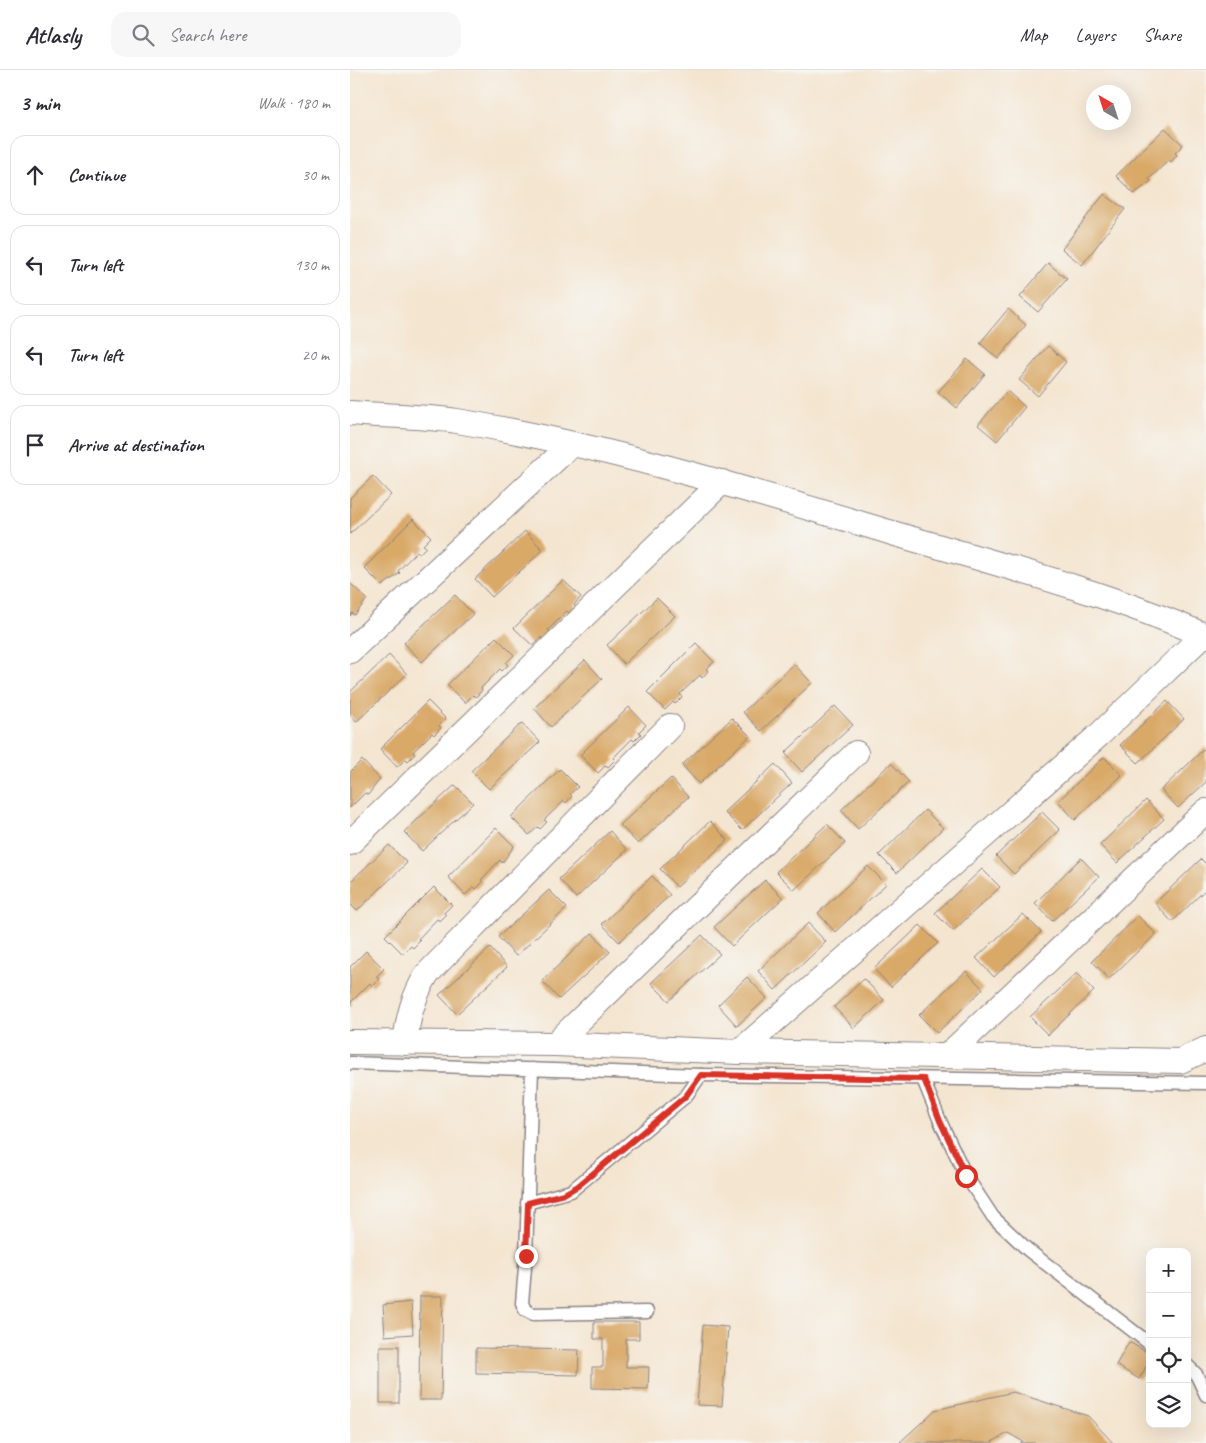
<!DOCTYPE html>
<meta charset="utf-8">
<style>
body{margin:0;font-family:Caveat,sans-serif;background:#f7f7f7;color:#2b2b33}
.controls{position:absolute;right:15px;bottom:15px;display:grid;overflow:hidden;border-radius:10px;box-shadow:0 5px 20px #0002}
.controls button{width:45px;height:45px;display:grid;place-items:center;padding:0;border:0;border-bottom:1px solid #e1e1e2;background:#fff;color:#2b2b33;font:25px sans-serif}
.compass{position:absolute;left:736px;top:15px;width:45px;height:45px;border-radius:50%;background:#fff;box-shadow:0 5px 20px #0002;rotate:321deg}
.stop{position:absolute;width:15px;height:15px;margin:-11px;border:4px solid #d93025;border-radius:50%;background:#fff}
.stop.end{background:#d93025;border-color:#fff;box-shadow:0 1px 5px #0008}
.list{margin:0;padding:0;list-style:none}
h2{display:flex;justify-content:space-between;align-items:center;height:65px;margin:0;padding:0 20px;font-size:21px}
h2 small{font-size:16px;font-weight:400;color:#7c7c81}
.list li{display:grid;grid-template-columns:32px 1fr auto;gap:15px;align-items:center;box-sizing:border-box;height:80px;margin:0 10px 10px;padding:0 10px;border:1px solid #e1e1e2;border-radius:15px}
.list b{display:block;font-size:19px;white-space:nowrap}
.list em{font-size:16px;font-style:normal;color:#7c7c81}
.icon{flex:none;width:28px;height:28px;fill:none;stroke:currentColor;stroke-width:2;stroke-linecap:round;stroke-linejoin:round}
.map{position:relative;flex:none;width:856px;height:1373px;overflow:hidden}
header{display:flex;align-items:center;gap:30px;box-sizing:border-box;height:70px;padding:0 25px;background:#fff;border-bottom:1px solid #e1e1e2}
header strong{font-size:24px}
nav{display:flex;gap:28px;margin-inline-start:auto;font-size:18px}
.search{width:350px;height:45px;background:#f7f7f7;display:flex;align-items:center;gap:12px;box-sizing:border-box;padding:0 18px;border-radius:15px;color:#7c7c81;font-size:19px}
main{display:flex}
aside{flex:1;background:#fff}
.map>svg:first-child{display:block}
.building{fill:#d9a968}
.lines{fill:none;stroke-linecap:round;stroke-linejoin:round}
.service-casing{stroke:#8b8486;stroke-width:15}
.minor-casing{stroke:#8b8486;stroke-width:26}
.service{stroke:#fff;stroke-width:12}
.minor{stroke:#fff;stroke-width:24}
.route{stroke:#d93025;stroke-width:6}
</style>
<header>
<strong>Atlasly</strong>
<div class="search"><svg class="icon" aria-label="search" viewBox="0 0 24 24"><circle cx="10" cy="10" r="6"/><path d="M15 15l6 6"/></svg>Search here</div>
<nav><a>Map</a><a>Layers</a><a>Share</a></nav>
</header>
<main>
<aside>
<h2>3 min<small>Walk · 180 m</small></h2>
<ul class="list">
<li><svg class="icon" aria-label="ahead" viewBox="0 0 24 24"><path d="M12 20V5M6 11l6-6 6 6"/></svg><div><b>Continue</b></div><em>30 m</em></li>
<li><svg class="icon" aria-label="left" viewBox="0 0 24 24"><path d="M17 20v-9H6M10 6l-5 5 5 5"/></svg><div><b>Turn left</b></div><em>130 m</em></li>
<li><svg class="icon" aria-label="left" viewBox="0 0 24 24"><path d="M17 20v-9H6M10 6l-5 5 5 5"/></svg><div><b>Turn left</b></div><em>20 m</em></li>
<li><svg class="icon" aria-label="arrive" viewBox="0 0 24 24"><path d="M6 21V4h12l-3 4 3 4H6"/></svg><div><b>Arrive at destination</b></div></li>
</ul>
</aside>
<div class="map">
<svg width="856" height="1373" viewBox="0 0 856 1373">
<rect width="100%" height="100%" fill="#f6f6f2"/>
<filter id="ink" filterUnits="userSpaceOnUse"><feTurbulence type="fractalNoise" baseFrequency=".02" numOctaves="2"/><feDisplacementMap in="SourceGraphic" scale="10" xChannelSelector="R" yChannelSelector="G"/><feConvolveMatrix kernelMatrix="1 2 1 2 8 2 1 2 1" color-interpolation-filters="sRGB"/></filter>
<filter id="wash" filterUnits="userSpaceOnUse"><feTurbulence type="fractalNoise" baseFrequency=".0096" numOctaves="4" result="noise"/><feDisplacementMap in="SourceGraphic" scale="20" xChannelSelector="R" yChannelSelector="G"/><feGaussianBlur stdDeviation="1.12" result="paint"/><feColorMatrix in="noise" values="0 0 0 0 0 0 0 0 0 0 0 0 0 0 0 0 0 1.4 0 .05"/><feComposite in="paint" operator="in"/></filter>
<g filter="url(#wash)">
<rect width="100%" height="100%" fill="#f4e5d0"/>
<g id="blocks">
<!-- building -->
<g class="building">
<polygon points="815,58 833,75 825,83 827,85 821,92 819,90 799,109 801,111 784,124 766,106"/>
<polygon points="754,124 775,139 732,195 712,179"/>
<polygon points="698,193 717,209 688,242 670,227"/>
<polygon points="658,239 676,255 648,289 630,273"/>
<polygon points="698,276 716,292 688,326 669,310"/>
<polygon points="617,289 635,304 607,338 588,322"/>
<polygon points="657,321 675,337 647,371 628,355"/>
<polygon points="23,406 41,425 0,464 0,428"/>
<polygon points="63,449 81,467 73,475 76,477 69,484 67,481 48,501 50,503 32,516 14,498"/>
<polygon points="175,461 193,480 142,527 125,509"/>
<polygon points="213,510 231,527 224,535 226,537 219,543 217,541 198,560 200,563 193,570 191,567 183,576 164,558"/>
<polygon points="0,513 17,529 5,545 2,543 0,546"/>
<polygon points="105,525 123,544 72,592 54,573"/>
<polygon points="307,528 325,546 274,594 257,575"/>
<polygon points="146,567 164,585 156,593 158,595 152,601 150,599 131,618 132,620 126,627 123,625 115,633 97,615"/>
<polygon points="346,573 364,592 356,599 358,601 352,608 350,605 330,624 332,627 325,634 323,632 315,640 297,622"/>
<polygon points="39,585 57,604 6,652 0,645 0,622"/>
<polygon points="235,590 252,609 201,657 184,638"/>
<polygon points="444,594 462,613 411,661 393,642"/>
<polygon points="78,631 96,649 89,656 91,658 84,665 82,663 63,682 65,684 58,691 56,689 47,697 30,679"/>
<polygon points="817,631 834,649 788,693 770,675"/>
<polygon points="485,636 503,655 452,702 435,683"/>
<polygon points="279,637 296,655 289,662 291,664 284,671 282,669 263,688 265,690 258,697 256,695 248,703 230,685"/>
<polygon points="382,648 400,666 349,714 332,695"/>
<polygon points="172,653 190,672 139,719 121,701"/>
<polygon points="856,677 856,712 828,738 811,720"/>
<polygon points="754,687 772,705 725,750 708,731"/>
<polygon points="12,690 30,709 18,725 15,723 0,738 0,702"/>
<polygon points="541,693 559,712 508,759 491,740"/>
<polygon points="425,694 442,713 392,760 374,742"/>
<polygon points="210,699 228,717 220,724 222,726 216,733 214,731 194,750 197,752 190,759 188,757 179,765 161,747"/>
<polygon points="321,708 338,727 288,774 270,755"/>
<polygon points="105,715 123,733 72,781 54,762"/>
<polygon points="796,730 814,749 767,793 750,775"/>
<polygon points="575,740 593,758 547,803 529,785"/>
<polygon points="692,742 710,760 664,804 646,786"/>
<polygon points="360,751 378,770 327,817 310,799"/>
<polygon points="477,754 495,773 444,820 426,802"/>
<polygon points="146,758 164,776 152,793 150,790 131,810 133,812 126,819 124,817 115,825 98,807"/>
<polygon points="260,761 277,780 226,828 209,809"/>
<polygon points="39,775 57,793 7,841 0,834 0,812"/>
<polygon points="731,788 749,807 702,851 685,833"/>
<polygon points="851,789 856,794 856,819 822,852 805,833"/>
<polygon points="518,796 536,814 485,862 468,843"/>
<polygon points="632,799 650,817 603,861 585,843"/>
<polygon points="302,806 320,825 269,872 252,854"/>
<polygon points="415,810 433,828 382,876 364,857"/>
<polygon points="84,817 102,835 94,843 96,845 90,851 87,849 68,869 70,871 63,878 61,876 53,884 35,866"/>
<polygon points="199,820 217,838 166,886 148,867"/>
<polygon points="673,844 691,862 644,907 626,888"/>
<polygon points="788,846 806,864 759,909 742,891"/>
<polygon points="458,853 476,872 425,920 408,901"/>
<polygon points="570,855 588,873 541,917 524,899"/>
<polygon points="242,863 260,882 209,929 192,911"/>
<polygon points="352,865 370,884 319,931 301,913"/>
<polygon points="140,878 157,897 107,944 89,925"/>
<polygon points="16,881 34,899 26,907 29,909 22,916 20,913 1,932 2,935 0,937 0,897"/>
<polygon points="616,901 633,919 587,963 569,945"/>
<polygon points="727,903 744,921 698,965 680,947"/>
<polygon points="397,907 417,928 387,956 368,935"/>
<polygon points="514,909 534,930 504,958 484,937"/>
<polygon points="70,1226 93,1226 91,1330 69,1330"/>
<polygon points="61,1232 63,1264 35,1266 33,1235"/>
<polygon points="244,1252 289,1252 289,1269 276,1269 276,1297 299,1297 298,1319 242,1318 242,1297 253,1297 253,1269 244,1269"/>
<polygon points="353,1255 378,1257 372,1336 347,1335"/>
<polygon points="779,1272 800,1284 800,1290 789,1309 766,1295"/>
<rect x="30" y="1276" width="19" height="57"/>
<polygon points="126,1278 229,1280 228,1305 126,1303"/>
<polygon points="663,1322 738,1346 763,1373 671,1373 672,1371 658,1363 640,1373 549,1373 585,1340"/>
</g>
</g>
</g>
<g filter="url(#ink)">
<use href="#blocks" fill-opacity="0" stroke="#8b8486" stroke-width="1"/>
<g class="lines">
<!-- service casing -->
<g class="service-casing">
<g id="service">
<polyline points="0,993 351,1005 856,1013"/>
<polyline points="182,999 176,1186 172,1233 175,1240 183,1244 297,1242"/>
<polyline points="573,1009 590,1051 616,1106 643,1147 678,1180 800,1274"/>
<polyline points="177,1133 221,1121 336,1026 351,1005"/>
<polyline points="837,1295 846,1304 856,1325"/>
</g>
</g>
<!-- minor casing -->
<g class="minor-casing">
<g id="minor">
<path d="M0 343C35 346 72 346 107 351 254 375 396 419 539 462 644 493 755 522 856 566"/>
<polyline points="0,581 222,374"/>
<polyline points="0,773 372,412"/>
<polyline points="0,972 205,974 389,982 830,991 856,979"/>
<path d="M55 973C58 947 63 927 77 904L320 656"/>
<polyline points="205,974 506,683"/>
<polyline points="389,982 749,665 853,565"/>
<polyline points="597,986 856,741"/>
</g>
</g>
<!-- service -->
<use href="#service" class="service"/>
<!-- minor -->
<use href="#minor" class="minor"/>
</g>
</g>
<g class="lines" filter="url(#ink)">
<!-- route -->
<polyline class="route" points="176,1186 178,1133 214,1124 228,1116 336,1026 351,1005 574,1009 590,1051 616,1106"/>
</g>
</svg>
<div class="controls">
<button>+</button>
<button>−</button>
<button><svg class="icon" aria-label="locate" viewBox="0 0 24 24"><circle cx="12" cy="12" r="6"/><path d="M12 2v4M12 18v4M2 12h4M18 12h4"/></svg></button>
<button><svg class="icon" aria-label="layers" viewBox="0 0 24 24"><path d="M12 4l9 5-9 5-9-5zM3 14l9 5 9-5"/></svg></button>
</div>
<svg class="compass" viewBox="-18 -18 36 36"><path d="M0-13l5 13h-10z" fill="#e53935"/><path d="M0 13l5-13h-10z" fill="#7c7c81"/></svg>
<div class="stop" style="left:616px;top:1106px"></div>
<div class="stop end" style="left:176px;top:1186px"></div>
</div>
</main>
